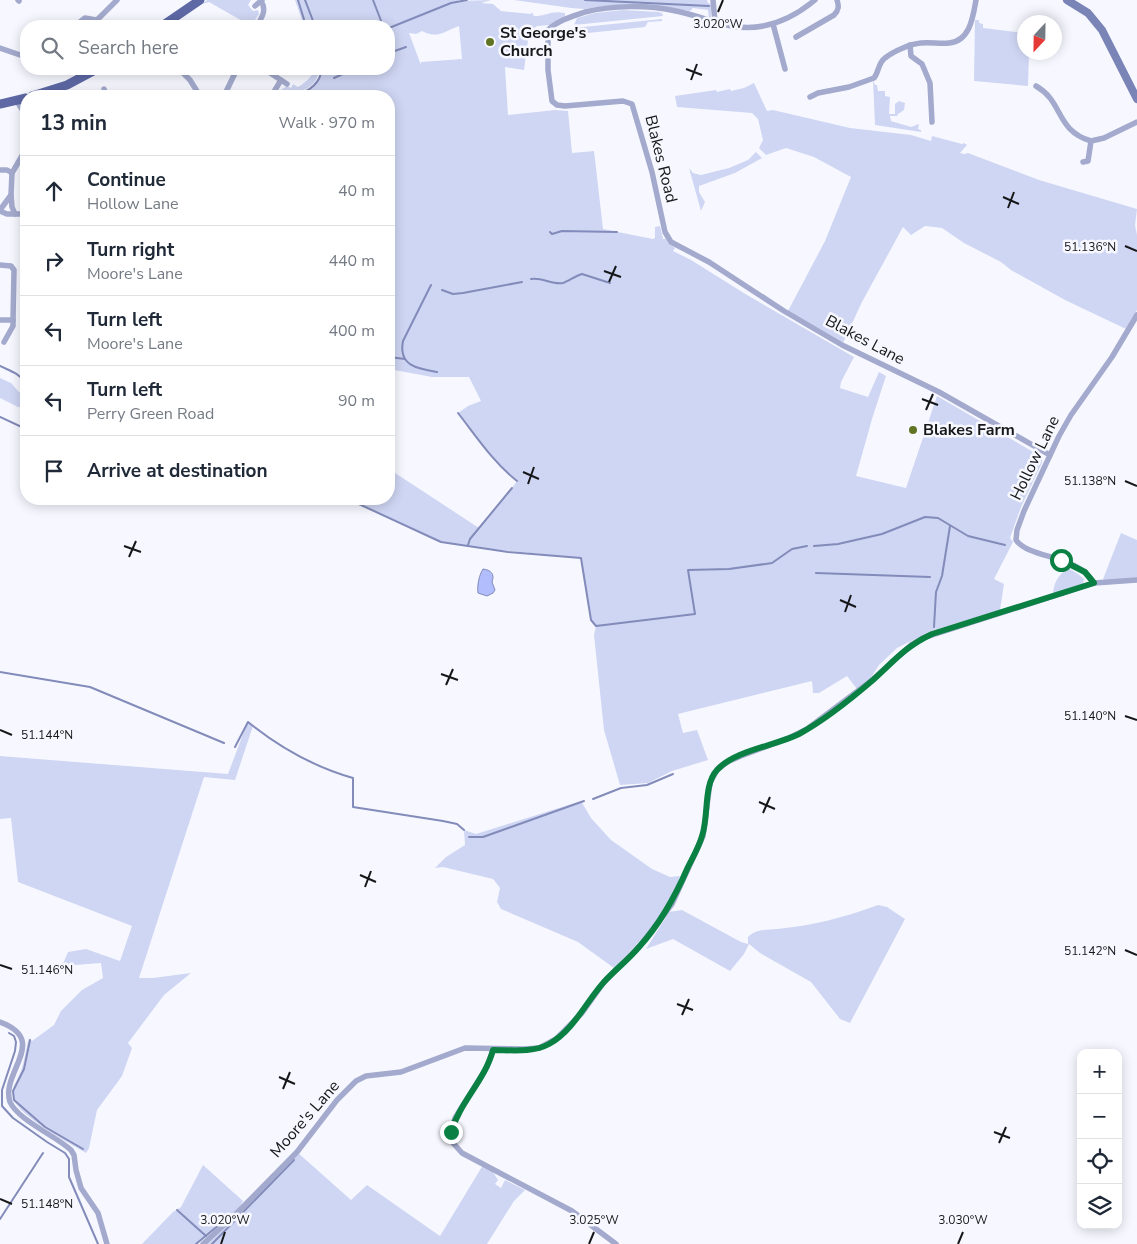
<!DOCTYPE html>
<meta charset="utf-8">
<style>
body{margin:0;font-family:"Nunito Sans",sans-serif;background:#f6f6f7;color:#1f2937}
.controls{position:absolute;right:15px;bottom:15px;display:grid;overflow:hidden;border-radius:10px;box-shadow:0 2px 12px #0003}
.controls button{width:45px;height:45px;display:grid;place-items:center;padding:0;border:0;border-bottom:1px solid #e0e1e3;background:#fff;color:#1f2937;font:25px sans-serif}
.compass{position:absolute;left:1017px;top:15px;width:45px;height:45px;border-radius:50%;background:#fff;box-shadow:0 2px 12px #0003;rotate:202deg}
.stop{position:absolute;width:15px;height:15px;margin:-11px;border:4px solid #0b8043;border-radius:50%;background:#fff}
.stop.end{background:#0b8043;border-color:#fff;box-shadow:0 1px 5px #0008}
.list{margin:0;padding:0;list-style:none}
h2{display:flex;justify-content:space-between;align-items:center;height:65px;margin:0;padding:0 20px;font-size:21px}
h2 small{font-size:16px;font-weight:400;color:#747a83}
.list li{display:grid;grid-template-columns:32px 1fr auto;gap:15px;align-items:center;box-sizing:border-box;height:70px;padding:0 20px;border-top:1px solid #e0e1e3}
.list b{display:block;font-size:19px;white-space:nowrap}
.list p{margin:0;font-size:16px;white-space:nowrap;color:#747a83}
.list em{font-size:16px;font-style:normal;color:#747a83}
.icon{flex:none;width:28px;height:28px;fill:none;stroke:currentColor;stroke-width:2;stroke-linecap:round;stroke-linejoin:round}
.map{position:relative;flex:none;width:1137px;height:1244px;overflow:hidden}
.search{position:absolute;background:#fff;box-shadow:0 2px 12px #0003;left:20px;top:20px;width:375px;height:55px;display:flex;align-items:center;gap:12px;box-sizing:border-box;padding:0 18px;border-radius:20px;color:#747a83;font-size:19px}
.panel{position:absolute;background:#fff;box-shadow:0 2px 12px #0003;left:20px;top:90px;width:375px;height:415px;border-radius:20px}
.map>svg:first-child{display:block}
.green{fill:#cfd6f3;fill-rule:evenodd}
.water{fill:#b1bdfd;stroke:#828bb9}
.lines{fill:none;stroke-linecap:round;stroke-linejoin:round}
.stream{stroke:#828bb9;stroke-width:2}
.street{stroke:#a3aacd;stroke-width:5.5}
.secondary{stroke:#7a84b6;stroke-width:8}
.primary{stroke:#5d68a5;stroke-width:9}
.route{stroke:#0b8043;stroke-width:6}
.ticks{fill:none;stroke:#161719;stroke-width:2}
.poi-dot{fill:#607423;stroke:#f7f8ff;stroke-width:2}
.labels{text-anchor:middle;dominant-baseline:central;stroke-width:5;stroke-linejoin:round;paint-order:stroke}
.poi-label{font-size:16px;font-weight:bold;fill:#161719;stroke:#f7f8ff;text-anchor:start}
.street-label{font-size:16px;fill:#161719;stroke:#f7f8ff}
.ticks-label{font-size:12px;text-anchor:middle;fill:#161719;stroke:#f7f8ff;stroke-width:5;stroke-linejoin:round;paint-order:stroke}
</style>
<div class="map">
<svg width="1137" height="1244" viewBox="0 0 1137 1244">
<rect width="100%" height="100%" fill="#f7f8ff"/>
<!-- green -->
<g class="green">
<polygon points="207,0 251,0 248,5 253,11 258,10 259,14 251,26 209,2 202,4"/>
<path d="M295 0H458L459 1 491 0 481 3 493 4 501 11 531 14 532 12 534 16C547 16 551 10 565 13V18L550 25 537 26 529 33 524 70 505 67 508 115 555 110 568 111 572 153 594 151 603 229 653 239 655 238V227L660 226 663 239H666L668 243 675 248 673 251 691 260 747 295 854 357 841 382 840 388 868 397 879 372 886 376 872 419 856 476 906 488 937 396 1042 457V463L1021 507 1010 538 1013 542 994 579 1004 584 1000 610 931 631 897 648 879 665 870 679 857 689 847 676 819 693H813L812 681 678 714 683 733 697 730 708 760 672 771 648 783 620 785 604 730 594 635 596 626 591 620 581 558 470 547 441 542 348 499H389V469L479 528 512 488 517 481C493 462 476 436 458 413L468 406 481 401 469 377H432L389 369V96H294L311 89 320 77H322L321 76 322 69H389V26H304ZM459 26 462 59 421 62V65L409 33 416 34 422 31C438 39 443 32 459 26Z"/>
<polygon points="514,0 707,0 708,3 711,4 711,18 709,20 708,10 693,8 690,11 661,7 613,5 584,9 571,8"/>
<polygon points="623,10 659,12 662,13 663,16 574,25 577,18 595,13"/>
<polygon points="662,19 662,21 648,22 645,27 588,33 587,31 572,31 573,28"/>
<polygon points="975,20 979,20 979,23 983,24 983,28 1024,33 1024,52 1029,53 1028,86 974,81"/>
<path d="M315 69H319C318 92 289 96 271 96L287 86 291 88 293 84 298 87C306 82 311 78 315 69Z"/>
<polygon points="873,80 875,85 877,85 878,91 885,91 885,96 890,97 889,114 895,114 895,104 899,101 905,103 904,110 898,114 897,116 890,116 891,121 911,127 919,124 918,129 921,130 921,132 875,125"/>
<polygon points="754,83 767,111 773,110 850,128 911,135 931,141 932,136 962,144 964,143 967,145 960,153 964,154 968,153 1039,180 1137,209 1135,225 1137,235 1137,310 1126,329 1065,300 1011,270 1001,262 964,243 942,228 925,226 911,235 903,227 862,302 842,345 788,311 825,241 851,177 814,157 786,148 766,155 759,148 763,140 758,119 752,113 677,107 675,96 716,90 717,92 730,89 731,91 744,88"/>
<polygon points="756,152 762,158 735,173 699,186 699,192 705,202 701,211 689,168 693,173 701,175 729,168 748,160"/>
<polygon points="0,378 11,383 19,392 26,396 26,407 18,407 0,398"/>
<polygon points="1121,533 1137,540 1137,578 1105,580 1103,579"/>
<path d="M1068 568 1078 574 1084 579 1083 584 1053 594C1054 581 1058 576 1068 568Z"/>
<path d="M248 721 253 726 235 780 204 777 139 978H153L191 973 164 995 128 1043 132 1048 122 1076 97 1110 89 1148 86 1153C71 1144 15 1114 13 1097 11 1087 19 1078 22 1068 25 1058 26 1048 29 1038L32 1041 54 1025 61 1011 82 990 103 978 101 963 62 966 68 952 86 949 120 961 132 926 18 882 11 818 0 819V756L228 774Z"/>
<polygon points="581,801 591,818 611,840 652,869 670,877 680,876 671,901 643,938 614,968 578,942 501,909 497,902 500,888 493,879 443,867 435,868 446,857 465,845 464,830 476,834"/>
<path d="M878 905 887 907 905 919 850 1023 840 1019 811 982 760 953 749 944 744 954 730 971 673 939 646 949 669 912 682 910 741 942 748 944V937C755 929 766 930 777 929 811 926 846 917 878 905Z"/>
<polygon points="297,1152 351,1200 367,1185 440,1236 483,1165 493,1172 498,1180 495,1184 501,1188 505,1180 525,1190 514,1201 487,1244 203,1244"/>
<polygon points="203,1165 243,1201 238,1210 196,1244 142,1244 173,1212 181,1207"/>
</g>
<!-- water -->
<path class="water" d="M483 569C491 570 495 574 492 582L495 590 493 593 487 596 478 593C477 586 479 575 483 569Z"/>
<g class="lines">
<!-- stream -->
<g class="stream">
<polyline points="298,0 306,26"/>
<polyline points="305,0 315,26"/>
<polyline points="373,0 383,26"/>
<polyline points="585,0 709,6"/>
<polyline points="389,28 451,3 467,0"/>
<polyline points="389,53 406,47"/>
<polyline points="334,78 354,69"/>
<path d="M294 96C308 92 320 84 322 69"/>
<polyline points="550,232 552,234 562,231 617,232"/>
<path d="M531 279C542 277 552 285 563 283 569 281 575 276 582 274L610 283"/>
<path d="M431 285 403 341C398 366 418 369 437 372"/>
<polyline points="442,290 453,294 463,293 522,282"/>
<polyline points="389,357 405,359"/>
<path d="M0 366C10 371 19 373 26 383"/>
<path d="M458 413C476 436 493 462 517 481"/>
<polyline points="0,417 26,429"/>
<polyline points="348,499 441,542 508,552 581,558 591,620 596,626 695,614 688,570 729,569 772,563 792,549 807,546"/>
<polyline points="468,545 470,539 512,488"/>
<polyline points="814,546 838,544 882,534 925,517 938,518 968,536 1005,545"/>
<polyline points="816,573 930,577"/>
<polyline points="934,627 936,592 942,576 950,526"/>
<polyline points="0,672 90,687 224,743"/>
<path d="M235 747 248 722C279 747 314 767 353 778V807L443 821 457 824 464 830"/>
<polyline points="593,799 621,788 647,785 673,774"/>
<polyline points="469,837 483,837 584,801"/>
<polyline points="9,1033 14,1036 16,1042 15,1051 2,1090 2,1106 13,1118 47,1142 65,1153 69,1159 69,1177 98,1244"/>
<polyline points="30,1040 24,1069 13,1091 14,1100 45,1127 83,1149"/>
<polyline points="177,1210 206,1236"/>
<polyline points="0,1219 43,1153"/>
<polyline points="196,1244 226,1219"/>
<polyline points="212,1244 294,1160"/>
</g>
<!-- street -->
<g class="street">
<polyline points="18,0 19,1"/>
<polyline points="713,0 715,22"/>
<path d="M815 0C791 20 764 32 731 26 713 22 695 15 676 11 648 5 613 5 585 12 573 16 557 21 548 30V70L552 101 557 105 565 106 623 101 632 104 652 172 665 232 671 242 709 262 784 311 842 345 939 392 1050 455"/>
<polyline points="255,6 262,0"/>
<polyline points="773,24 785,69"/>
<polyline points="75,26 85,18 96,20 98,19 117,0"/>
<path d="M257 26C262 17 267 10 261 1"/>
<path d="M796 37 834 15C839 10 839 6 837 0"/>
<polyline points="910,45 911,56 922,64 930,83 932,122"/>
<polyline points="0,48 26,57"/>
<polyline points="179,69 190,80 200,96"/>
<polyline points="264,69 287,84"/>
<path d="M1036 86C1064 102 1055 130 1091 141"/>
<polyline points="104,89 107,96"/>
<polyline points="275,90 281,80"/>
<polyline points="224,96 237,69"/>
<path d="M810 97 818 93 849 87 874 78C879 72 878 63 885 58 894 51 910 44 921 43 930 42 940 44 949 43 970 41 973 17 976 0"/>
<polyline points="17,101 26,116"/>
<polyline points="1083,162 1088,161 1091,141 1104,138 1137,122"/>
<polyline points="0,170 7,170 12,173"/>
<polyline points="11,195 12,207 15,214 26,214"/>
<polyline points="0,210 11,195 12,173 26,149"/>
<polyline points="0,211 7,214 15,214"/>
<polyline points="0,265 11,266 14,270 13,320 0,320"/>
<polyline points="4,342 13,326 13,320"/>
<path d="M1094 583C1077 554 1029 559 1016 540L1017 530 1024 511 1059 436 1071 415 1112 357 1137 315"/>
<path d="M0 1022C50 1040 0 1073 10 1102 18 1120 56 1136 71 1150L74 1155 76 1170 81 1188 98 1213 107 1244"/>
<polyline points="493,1050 487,1067 455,1118 452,1129 450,1135 454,1144 462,1153 572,1211 616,1244"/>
<polyline points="203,1244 236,1214 297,1152 337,1100 356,1081 366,1076 401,1072 465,1048 524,1049 539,1048 556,1039 582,1013 604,982 640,946 672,904 703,836 710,783 717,770 727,762 741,756 789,738 807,729 871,681 911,645 923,638 1094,583 1137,580"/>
</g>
<!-- secondary -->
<polyline class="secondary" points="1067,0 1088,13 1102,30 1137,99"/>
<!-- primary -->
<g class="primary">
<polyline points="162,26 200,0"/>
<polyline points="32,96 67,85 97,69"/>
<polyline points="0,104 26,98"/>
</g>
</g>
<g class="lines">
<!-- route -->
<path class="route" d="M451 1132C460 1102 485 1080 493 1050 510 1050 533 1053 549 1044 573 1031 586 1002 604 982 615 970 628 960 639 947 661 923 675 897 688 867 693 857 699 847 702 836 709 817 703 785 717 770 735 750 775 746 799 734 823 721 852 698 873 680 893 662 906 646 932 634L1094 583 1085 572 1061 560"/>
</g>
<!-- ticks -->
<path class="ticks" d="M718 12 723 0M686 69 702 75M691 80 697 64M1003 197 1019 204M1008 208 1014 192M1125 246 1137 251M604 271 621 277M609 282 616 266M922 399 938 405M926 410 933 394M523 472 539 479M1125 481 1137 486M528 484 534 467M124 546 141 552M129 557 136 541M840 600 856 607M845 612 851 595M441 674 458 680M446 685 453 669M1125 716 1137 720M0 730 12 735M759 802 775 809M763 813 770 797M360 875 376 882M365 887 371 871M1125 950 1137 955M0 965 12 969M677 1004 693 1010M682 1015 689 999M279 1077 295 1084M283 1089 290 1072M994 1132 1010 1138M999 1143 1006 1127M0 1199 12 1204M221 1244 225 1232M589 1244 594 1232M958 1244 963 1232"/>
<!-- markers -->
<g class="poi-dot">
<circle cx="490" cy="42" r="5"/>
<circle cx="913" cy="430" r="5"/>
</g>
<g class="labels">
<!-- poi labels -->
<g class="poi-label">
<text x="500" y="33">St George's<tspan x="500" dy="18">Church</tspan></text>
<text x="923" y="430">Blakes Farm</text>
</g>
<!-- street labels -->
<g class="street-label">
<text transform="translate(661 159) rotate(76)">Blakes Road</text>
<text transform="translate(865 340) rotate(28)">Blakes Lane</text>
<text transform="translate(1035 458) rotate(-64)">Hollow Lane</text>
<text transform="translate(305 1119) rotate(-49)">Moore's Lane</text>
</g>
</g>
<g class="ticks-label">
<text x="718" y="28">3.020°W</text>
<text x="1090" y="251">51.136°N</text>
<text x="1090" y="485">51.138°N</text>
<text x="1090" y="720">51.140°N</text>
<text x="47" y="739">51.144°N</text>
<text x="1090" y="955">51.142°N</text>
<text x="47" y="974">51.146°N</text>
<text x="47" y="1208">51.148°N</text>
<text x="225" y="1224">3.020°W</text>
<text x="594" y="1224">3.025°W</text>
<text x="963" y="1224">3.030°W</text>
</g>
</svg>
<div class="controls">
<button>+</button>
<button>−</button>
<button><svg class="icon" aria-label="locate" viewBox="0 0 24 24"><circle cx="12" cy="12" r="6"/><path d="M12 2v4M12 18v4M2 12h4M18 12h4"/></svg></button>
<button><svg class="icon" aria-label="layers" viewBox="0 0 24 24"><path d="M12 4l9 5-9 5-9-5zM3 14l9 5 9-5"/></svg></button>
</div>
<svg class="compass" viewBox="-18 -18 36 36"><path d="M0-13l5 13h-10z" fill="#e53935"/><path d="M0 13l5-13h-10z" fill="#747a83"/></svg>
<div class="stop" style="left:1061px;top:560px"></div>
<div class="stop end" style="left:451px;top:1132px"></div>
<div class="search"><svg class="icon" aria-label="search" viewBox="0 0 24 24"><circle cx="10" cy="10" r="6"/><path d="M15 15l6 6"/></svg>Search here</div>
<section class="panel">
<h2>13 min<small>Walk · 970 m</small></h2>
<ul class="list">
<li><svg class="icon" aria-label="ahead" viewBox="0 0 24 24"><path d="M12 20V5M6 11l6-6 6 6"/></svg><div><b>Continue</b><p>Hollow Lane</p></div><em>40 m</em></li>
<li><svg class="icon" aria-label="right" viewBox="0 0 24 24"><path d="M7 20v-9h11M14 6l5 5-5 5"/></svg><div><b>Turn right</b><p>Moore's Lane</p></div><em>440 m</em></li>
<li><svg class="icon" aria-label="left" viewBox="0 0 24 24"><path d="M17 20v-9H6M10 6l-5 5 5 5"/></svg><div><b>Turn left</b><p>Moore's Lane</p></div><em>400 m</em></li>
<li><svg class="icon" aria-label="left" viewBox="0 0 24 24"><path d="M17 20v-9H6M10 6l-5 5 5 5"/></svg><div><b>Turn left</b><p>Perry Green Road</p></div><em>90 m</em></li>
<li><svg class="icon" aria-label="arrive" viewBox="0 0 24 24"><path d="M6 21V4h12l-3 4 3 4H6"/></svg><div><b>Arrive at destination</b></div></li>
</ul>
</section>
</div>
